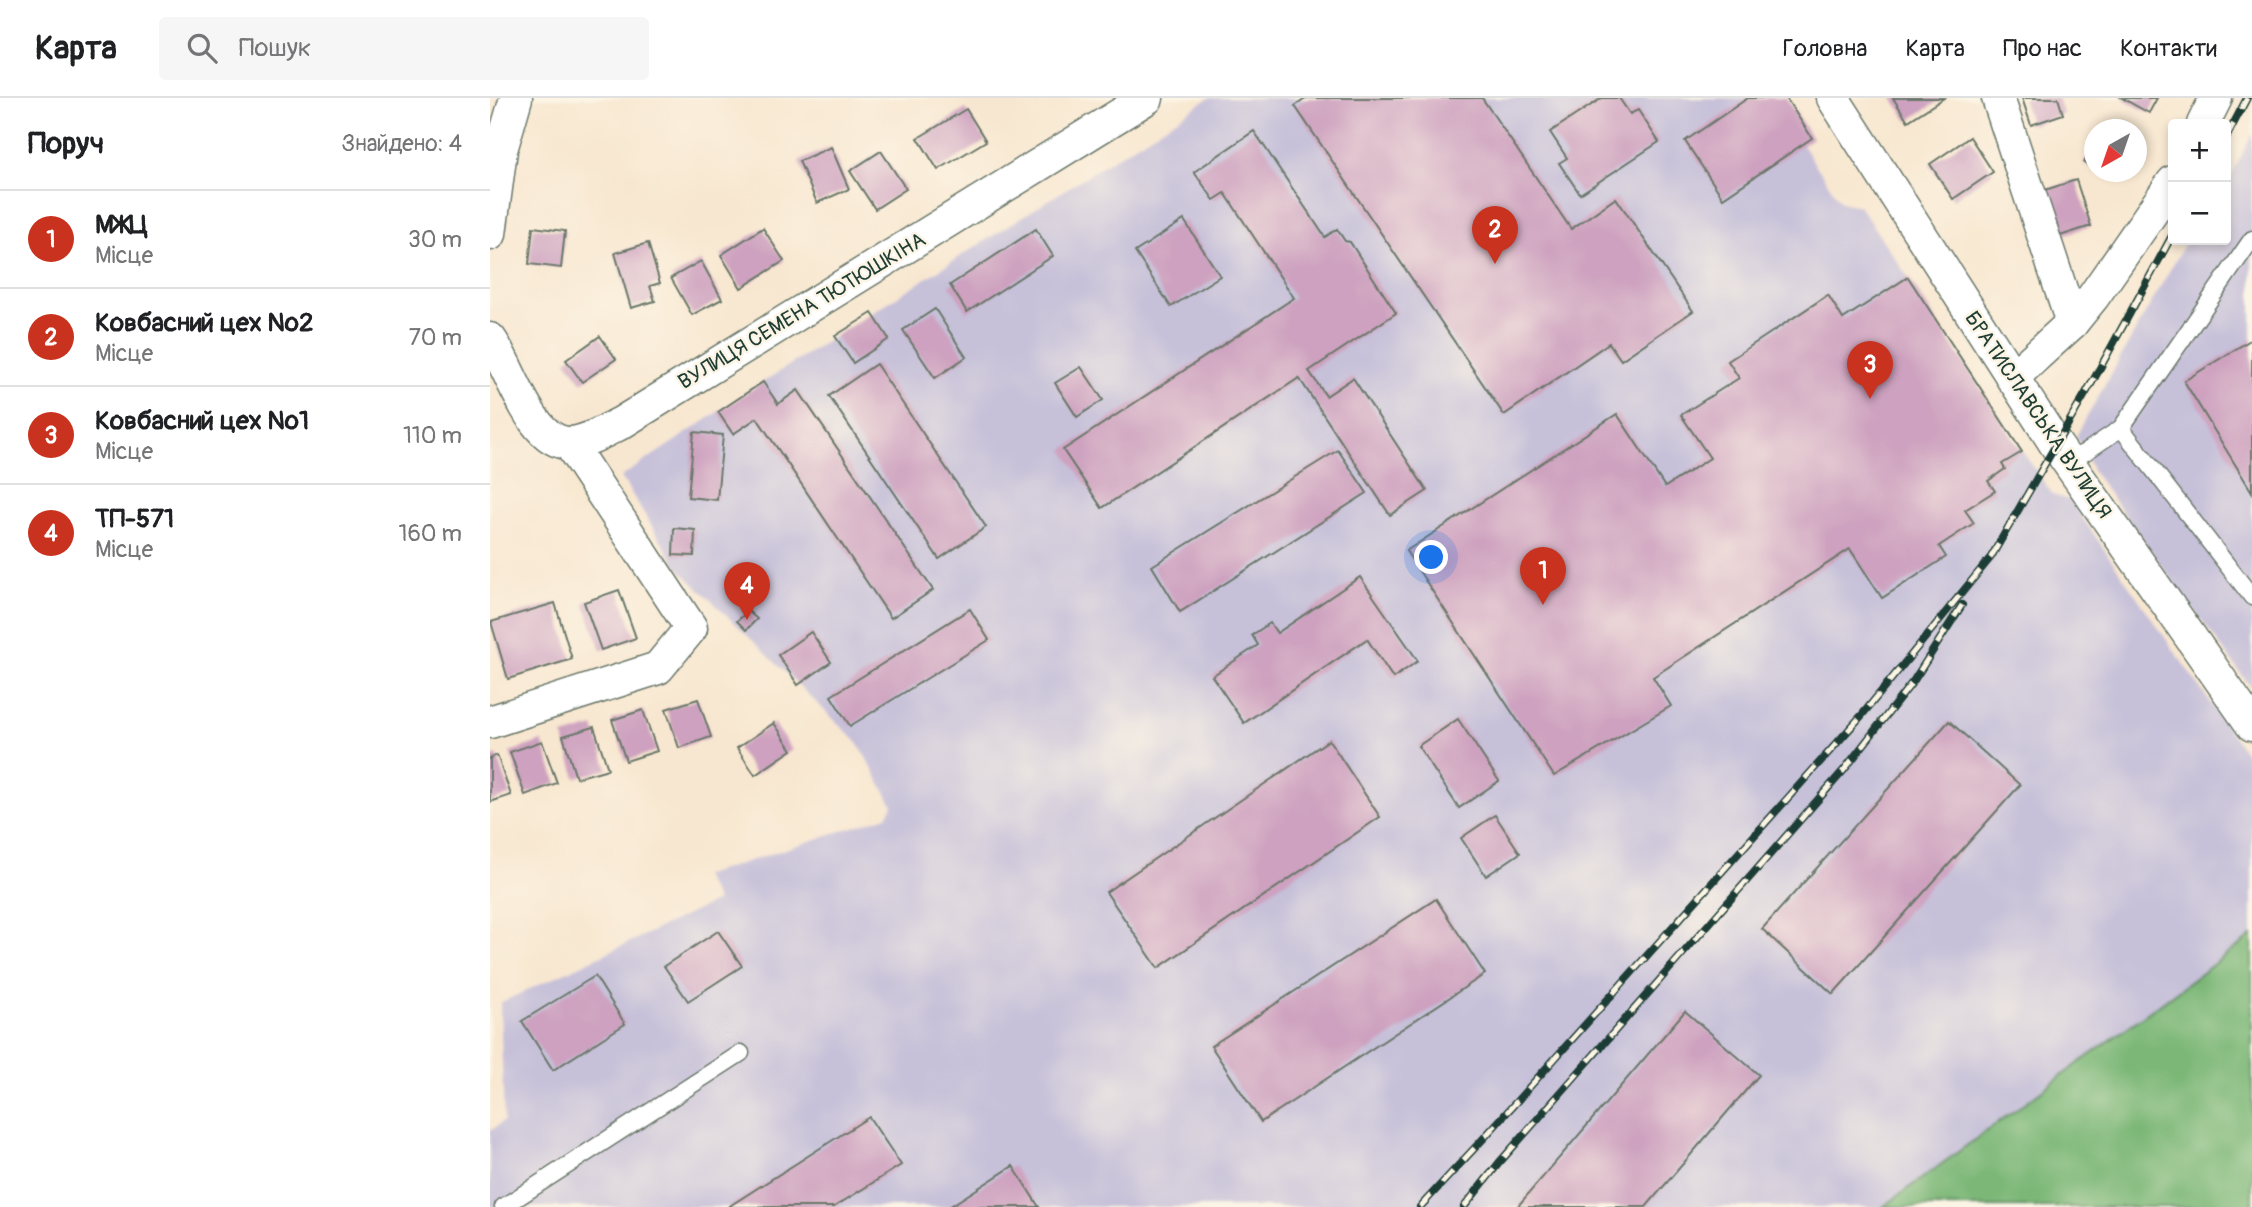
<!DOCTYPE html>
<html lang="uk">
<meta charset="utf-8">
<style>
body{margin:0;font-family:Pangolin,sans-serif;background:#f6f6f6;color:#202124}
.controls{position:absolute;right:21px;top:21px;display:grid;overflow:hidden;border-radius:7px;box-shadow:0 4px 10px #0003}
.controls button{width:63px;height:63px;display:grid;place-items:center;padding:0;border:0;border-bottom:2px solid #e0e0e0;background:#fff;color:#202124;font:35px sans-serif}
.compass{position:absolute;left:1594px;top:21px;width:63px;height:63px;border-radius:50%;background:#fff;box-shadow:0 4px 10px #0003;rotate:220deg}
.you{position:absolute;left:942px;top:460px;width:24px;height:24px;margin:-18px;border:5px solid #fff;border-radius:50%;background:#1a73e8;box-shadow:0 0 0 10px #1a73e833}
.badge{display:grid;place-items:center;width:46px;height:46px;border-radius:50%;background:#c8321e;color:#fff;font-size:23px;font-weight:700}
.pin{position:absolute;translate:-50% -58px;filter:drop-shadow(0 2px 4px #0008)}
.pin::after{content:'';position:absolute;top:37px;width:24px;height:21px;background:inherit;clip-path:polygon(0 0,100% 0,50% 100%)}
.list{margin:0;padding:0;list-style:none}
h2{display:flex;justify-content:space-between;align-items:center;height:91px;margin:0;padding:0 28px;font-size:30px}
h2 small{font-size:23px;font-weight:400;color:#757577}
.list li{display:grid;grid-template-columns:46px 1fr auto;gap:21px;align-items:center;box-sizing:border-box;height:98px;padding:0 28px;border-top:2px solid #e0e0e0}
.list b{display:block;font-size:26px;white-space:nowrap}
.list p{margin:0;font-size:23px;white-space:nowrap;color:#757577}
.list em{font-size:23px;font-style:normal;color:#757577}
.icon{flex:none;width:38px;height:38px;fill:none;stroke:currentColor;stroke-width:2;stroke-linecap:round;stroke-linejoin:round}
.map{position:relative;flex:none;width:1762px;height:1109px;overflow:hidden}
header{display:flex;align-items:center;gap:42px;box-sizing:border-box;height:98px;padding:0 35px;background:#fff;border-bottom:2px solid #e0e0e0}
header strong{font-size:33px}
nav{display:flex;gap:38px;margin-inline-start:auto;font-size:24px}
.search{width:490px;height:63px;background:#f6f6f6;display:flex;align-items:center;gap:18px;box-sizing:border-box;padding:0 24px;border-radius:7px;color:#757577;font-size:26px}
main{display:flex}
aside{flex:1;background:#fff}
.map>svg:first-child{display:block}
.industrial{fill:#c6c0d9}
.forest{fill:#7bb777;stroke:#4d7a56;stroke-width:2}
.building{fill:#cda1bf}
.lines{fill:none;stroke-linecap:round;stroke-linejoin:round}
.service-casing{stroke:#6b786b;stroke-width:19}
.minor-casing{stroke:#6b786b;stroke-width:35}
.service{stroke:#fff;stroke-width:16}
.minor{stroke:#fff;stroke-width:32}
.rail-casing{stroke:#1f3d34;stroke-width:8}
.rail{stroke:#fcf5e5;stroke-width:5;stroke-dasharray:16;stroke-linecap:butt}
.labels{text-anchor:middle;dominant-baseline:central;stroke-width:5;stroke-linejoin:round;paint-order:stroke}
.street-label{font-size:21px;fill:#1f3d34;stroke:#fcf5e5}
</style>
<header>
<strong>Карта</strong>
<div class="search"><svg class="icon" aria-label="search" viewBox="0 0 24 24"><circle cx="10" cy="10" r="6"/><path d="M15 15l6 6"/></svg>Пошук</div>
<nav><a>Головна</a><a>Карта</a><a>Про нас</a><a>Контакти</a></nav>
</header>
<main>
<aside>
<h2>Поруч<small>Знайдено: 4</small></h2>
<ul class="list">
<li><span class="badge">1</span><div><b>МЖЦ</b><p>Місце</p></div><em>30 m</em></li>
<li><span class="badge">2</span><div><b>Ковбасний цех №2</b><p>Місце</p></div><em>70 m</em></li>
<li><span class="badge">3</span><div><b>Ковбасний цех №1</b><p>Місце</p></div><em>110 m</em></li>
<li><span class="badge">4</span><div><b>ТП-571</b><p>Місце</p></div><em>160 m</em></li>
</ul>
</aside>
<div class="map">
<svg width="1762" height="1109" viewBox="0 0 1762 1109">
<rect width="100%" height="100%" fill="#fcf5e5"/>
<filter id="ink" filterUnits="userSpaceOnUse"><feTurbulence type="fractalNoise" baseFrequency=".0143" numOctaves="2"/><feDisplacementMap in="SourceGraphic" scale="14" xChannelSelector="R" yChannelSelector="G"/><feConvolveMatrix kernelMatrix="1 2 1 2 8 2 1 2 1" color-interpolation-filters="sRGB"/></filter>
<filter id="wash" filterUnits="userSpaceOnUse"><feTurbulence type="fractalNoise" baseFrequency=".00686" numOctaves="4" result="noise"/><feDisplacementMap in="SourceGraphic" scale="28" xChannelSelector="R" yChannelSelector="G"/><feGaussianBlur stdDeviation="1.57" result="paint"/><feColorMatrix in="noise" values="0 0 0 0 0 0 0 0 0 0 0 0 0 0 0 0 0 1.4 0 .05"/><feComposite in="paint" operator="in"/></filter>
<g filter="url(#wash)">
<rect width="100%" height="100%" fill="#f8e7d0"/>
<!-- industrial -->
<g class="industrial">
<polygon points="719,0 1296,0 1322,40 1312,47 1351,104 1369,108 1418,179 1515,329 1563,397 1580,402 1762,665 1762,838 1393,1109 0,1109 0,1033 14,1023 10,905 227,803 213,778 397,718 403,707 367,644 189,471 131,379 273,284"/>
<polygon points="1762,36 1762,591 1603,374 1586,338 1694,147 1699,142 1736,142 1736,89"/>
</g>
<!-- forest -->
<polygon class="forest" points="1762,838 1762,1109 1393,1109"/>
<g id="blocks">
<!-- building -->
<g class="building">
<polygon points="817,0 992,0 1081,131 1126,100 1203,213 1131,262 1119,245 1014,317 805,8"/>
<polygon points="1112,0 1129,0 1140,16 1148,12 1169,44 1090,96 1069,65 1077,60 1060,34"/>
<polygon points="1258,0 1296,0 1322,40 1233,100 1195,43"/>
<polygon points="1403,0 1454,0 1418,23"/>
<polygon points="1532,0 1568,0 1573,16 1541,27"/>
<polygon points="1632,0 1667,0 1659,15"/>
<polygon points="476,11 496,43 448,72 428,40"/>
<polygon points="764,33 835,139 847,131 855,143 860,144 906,215 819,273 836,298 863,280 937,393 900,417 809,280 612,410 573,352 804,200 735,95 724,102 704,74"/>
<polygon points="1480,39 1503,74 1463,101 1440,66"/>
<polygon points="1604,46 1604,70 1594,65"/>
<polygon points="341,49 359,91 327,105 309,63"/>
<polygon points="391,53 416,91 385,111 360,73"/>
<polygon points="1586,82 1601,128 1570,138 1555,92"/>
<polygon points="694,122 730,178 681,209 645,154"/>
<polygon points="43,129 75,133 71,170 39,166"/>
<polygon points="273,130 294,163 251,190 231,157"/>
<polygon points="546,131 563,158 477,214 460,187"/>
<polygon points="158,145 170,185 160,188 165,203 141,210 125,155"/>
<polygon points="211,163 232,201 202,217 181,180"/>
<polygon points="1418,179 1532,354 1512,366 1515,371 1498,383 1505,393 1475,412 1484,425 1449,448 1456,459 1392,500 1360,451 1163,579 1181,608 1064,678 916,453 1127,316 1175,389 1220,360 1191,317 1249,280 1238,263 1338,197 1353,221"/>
<polygon points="445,211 476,259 445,280 413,232"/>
<polygon points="382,215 399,241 363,265 345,238"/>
<polygon points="110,238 126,261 92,284 76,262"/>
<polygon points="1762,241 1762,394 1694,283"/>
<polygon points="386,266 496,429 449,461 339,298"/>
<polygon points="591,269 613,302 587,319 565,285"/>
<polygon points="273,284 288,306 308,292 443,492 401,520 267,320 243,336 228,314"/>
<polygon points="204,334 233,337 227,402 198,399"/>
<polygon points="848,352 877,395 690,514 662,468"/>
<polygon points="184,430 205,432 204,458 183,457"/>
<polygon points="870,479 928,563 903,580 877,541 754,625 722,578 768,547 762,537 780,525 787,535"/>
<polygon points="129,492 146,540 111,552 94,504"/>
<polygon points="65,505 82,561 18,581 1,524"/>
<polygon points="480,511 499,542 360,628 341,598"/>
<polygon points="258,513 267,521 256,532 247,523"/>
<polygon points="321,534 341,564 308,587 288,557"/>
<polygon points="208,601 221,639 189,650 176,611"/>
<polygon points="153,612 167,653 136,663 122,622"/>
<polygon points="968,621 1009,683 969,710 928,648"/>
<polygon points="1459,623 1530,687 1343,896 1272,831"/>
<polygon points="284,625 302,652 265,677 247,650"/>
<polygon points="104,629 118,671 86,680 73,638"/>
<polygon points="839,642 890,719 668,870 616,794"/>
<polygon points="52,643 67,685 35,697 20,654"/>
<polygon points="7,657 21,697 0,704 0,660"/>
<polygon points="1005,717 1030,755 996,778 971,740"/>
<polygon points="946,801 995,876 771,1024 721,948"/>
<polygon points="228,833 252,868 198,903 174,868"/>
<polygon points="105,878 135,926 63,972 32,923"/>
<polygon points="1195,913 1269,977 1156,1109 1027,1109"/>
<polygon points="379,1019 411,1067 344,1109 238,1109"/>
<polygon points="523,1068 549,1109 459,1109"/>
</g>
</g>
</g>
<g filter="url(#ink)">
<use href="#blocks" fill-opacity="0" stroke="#6b786b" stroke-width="2"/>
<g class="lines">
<!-- service casing -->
<g class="service-casing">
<g id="service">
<polyline points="1631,330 1762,499"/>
<polyline points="1577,362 1594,355 1631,330 1762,141"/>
<polyline points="13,1109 251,955"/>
</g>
</g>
<!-- minor casing -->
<g class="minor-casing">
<g id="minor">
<polyline points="1343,0 1566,347 1762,627"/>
<polyline points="1508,0 1582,225"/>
<polyline points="1713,26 1726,0"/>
<polyline points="0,136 11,52 26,0"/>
<path d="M0 241C20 267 40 346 80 345 97 344 115 333 131 325L657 0"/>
<polyline points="1522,280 1582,225 1603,199 1683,84"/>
<polyline points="0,624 168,570 201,530 79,345"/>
</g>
</g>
<!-- service -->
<use href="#service" class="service"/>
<!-- minor -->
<use href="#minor" class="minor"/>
<!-- rail casing -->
<g class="rail-casing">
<g id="rail">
<polyline points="1736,40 1757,0"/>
<polyline points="930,1109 993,1041 1372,617 1501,459 1604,281 1683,136"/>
<polyline points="974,1109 1009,1065 1354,672 1424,582 1472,507"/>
</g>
</g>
<!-- rail -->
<use href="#rail" class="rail"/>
</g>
</g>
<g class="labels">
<!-- street labels -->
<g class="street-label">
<text transform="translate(312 213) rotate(-31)">ВУЛИЦЯ СЕМЕНА ТЮТЮШКІНА</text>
<text transform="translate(1548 317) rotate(56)">БРАТИСЛАВСЬКА ВУЛИЦЯ</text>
</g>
</g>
</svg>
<div class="controls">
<button>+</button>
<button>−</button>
</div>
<svg class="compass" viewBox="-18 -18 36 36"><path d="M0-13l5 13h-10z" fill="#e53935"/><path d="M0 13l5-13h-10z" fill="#757577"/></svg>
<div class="you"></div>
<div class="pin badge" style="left:1053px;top:507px">1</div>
<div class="pin badge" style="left:1005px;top:166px">2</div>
<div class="pin badge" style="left:1380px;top:301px">3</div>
<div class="pin badge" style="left:257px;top:522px">4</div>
</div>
</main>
